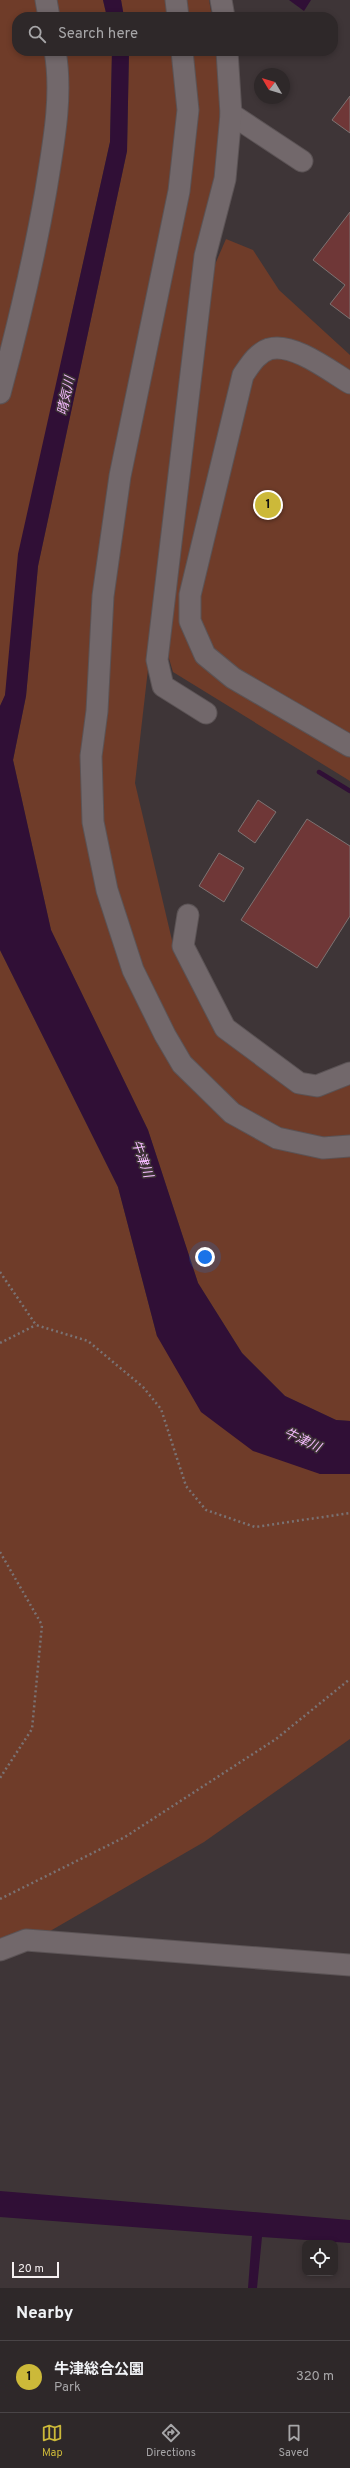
<!DOCTYPE html>
<meta charset="utf-8">
<style>
body{margin:0;font-family:Overpass,"Noto Sans JP",sans-serif;background:#3a3435;color:#f1f3f6}
.controls{position:absolute;right:12px;bottom:12px;display:grid;overflow:hidden;border-radius:8px;box-shadow:0 2px 6px #0003}
.controls button{width:36px;height:36px;display:grid;place-items:center;padding:0;border:0;border-bottom:1px solid #494446;background:#2e2829;color:#f1f3f6;font:20px sans-serif}
.compass{position:absolute;left:254px;top:68px;width:36px;height:36px;border-radius:50%;background:#2e2829;box-shadow:0 2px 6px #0003;rotate:308deg}
.scale{position:absolute;left:12px;bottom:10px;width:47px;box-sizing:border-box;padding-left:4px;border:2px solid #f6f0f1;border-top:0;font-size:11px;line-height:14px;white-space:nowrap;color:#f6f0f1;-webkit-text-stroke:3px #3e3537;paint-order:stroke}
.you{position:absolute;left:205px;top:1257px;width:14px;height:14px;margin:-10px;border:3px solid #fff;border-radius:50%;background:#1a73e8;box-shadow:0 0 0 6px #1a73e833}
.badge{display:grid;place-items:center;width:26px;height:26px;border-radius:50%;background:#ccb939;color:#111;font-size:13px;font-weight:700}
.pin{position:absolute;translate:-50% -50%;border:2px solid #fff;box-shadow:0 1px 4px #0006}
.list{margin:0;padding:0;list-style:none}
h2{display:flex;justify-content:space-between;align-items:center;height:52px;margin:0;padding:0 16px;font-size:17px}
h2 small{font-size:13px;font-weight:400;color:#a7a6a8}
.list li{display:grid;grid-template-columns:26px 1fr auto;gap:12px;align-items:center;box-sizing:border-box;height:72px;padding:0 16px;border-top:1px solid #494446}
.list b{display:block;font-size:15px;white-space:nowrap}
.list p{margin:0;font-size:13px;white-space:nowrap;color:#a7a6a8}
.list em{font-size:13px;font-style:normal;color:#a7a6a8}
.icon{flex:none;width:22px;height:22px;fill:none;stroke:currentColor;stroke-width:2;stroke-linecap:round;stroke-linejoin:round}
.map{position:relative;flex:none;width:350px;height:2288px;overflow:hidden}
.search{position:absolute;background:#2e2829;box-shadow:0 2px 6px #0003;left:12px;right:12px;top:12px;height:44px;display:flex;align-items:center;gap:10px;box-sizing:border-box;padding:0 14px;border-radius:16px;color:#a7a6a8;font-size:15px}
.sheet{height:124px;background:#2e2829}
nav{display:flex;justify-content:space-around;align-items:center;box-sizing:border-box;height:56px;border-top:1px solid #494446;background:#2e2829;font-size:11px;color:#a7a6a8}
nav a{display:grid;justify-items:center;gap:2px}
nav .on{color:#ccb939}
.map>svg:first-child{display:block}
.green{fill:#6f3c29}
.water{fill:#300f36}
.lines{fill:none;stroke-linecap:round;stroke-linejoin:round}
.stream{stroke:#300f36;stroke-width:4.5}
.building{fill:#6f3737;stroke:#7d7372}
.minor-casing{stroke:#5b5355;stroke-width:23}
.path{stroke:#7a7273;stroke-width:2.5;stroke-dasharray:2 3;stroke-linecap:butt}
.minor{stroke:#72686b;stroke-width:21}
.labels{text-anchor:middle;dominant-baseline:central;stroke-width:3;stroke-linejoin:round;paint-order:stroke}
.water-label{font-size:13px;font-style:italic;fill:#f4bafe;stroke:#3e3537}
</style>
<div class="map">
<svg width="350" height="2288" viewBox="0 0 350 2288">
<rect width="100%" height="100%" fill="#3e3537"/>
<!-- green -->
<g class="green">
<polygon points="0,0 103,0 107,17 17,17 17,51 112,51 110,142 69,326 5,696 0,706"/>
<polygon points="121,0 209,0 212,17 124,17"/>
<polygon points="129,51 216,51 222,104 218,178 196,250 135,783 175,953 219,1035 300,1092 350,1082 350,1421 336,1420 285,1396 242,1353 198,1283 148,1130 51,930 13,760 26,696 38,566 127,151"/>
<polygon points="226,239 253,250 279,290 350,355 350,781 173,672 168,655 213,269"/>
<polygon points="0,950 118,1187 157,1336 320,1474 350,1474 350,1739 204,1842 0,1960"/>
</g>
<!-- water -->
<g class="water">
<polygon points="103,0 121,0 124,17 107,17"/>
<polygon points="289,0 311,0 304,11"/>
<polygon points="112,51 129,51 127,151 38,566 26,696 13,760 51,930 148,1130 198,1283 242,1353 285,1396 336,1420 350,1421 350,1474 320,1474 253,1451 201,1412 157,1336 118,1187 0,950 0,706 5,695 18,554 110,142"/>
<polygon points="0,2191 350,2220 350,2243 262,2237 257,2288 248,2288 252,2236 0,2217"/>
</g>
<g class="lines">
<!-- stream -->
<polyline class="stream" points="319,772 350,791"/>
</g>
<!-- building -->
<g class="building">
<polygon points="350,96 350,133 332,120"/>
<polygon points="350,212 350,319 330,304 345,285 313,260"/>
<polygon points="258,800 276,812 255,843 238,831"/>
<polygon points="307,819 350,846 350,916 317,968 241,920"/>
<polygon points="219,853 244,868 224,902 199,886"/>
</g>
<g class="lines">
<!-- minor casing -->
<g class="minor-casing">
<g id="minor">
<polyline points="46,0 49,17"/>
<polyline points="176,0 178,17"/>
<polyline points="221,0 224,17"/>
<polyline points="182,51 188,110 179,191 120,476 103,596 97,711 91,756 93,822 107,890 133,970 165,1035 182,1064 232,1113 277,1138 323,1148 350,1146"/>
<polyline points="231,114 302,161"/>
<path d="M350 383C330 371 293 342 269 349 257 353 250 365 243 375L190 595V621L205 655 233 678 350 746"/>
<path d="M0 393C18 326 34 259 46 190 53 146 63 96 55 51"/>
<polyline points="206,713 163,686 157,660 205,256 225,179 231,114 227,51"/>
<polyline points="188,915 183,946 225,1028 299,1083 317,1086 350,1073"/>
<polyline points="0,1950 26,1940 350,1965"/>
</g>
</g>
<!-- path -->
<g class="path">
<polyline points="0,1272 36,1325 88,1341 143,1387 161,1409 186,1486 206,1510 255,1527 350,1513"/>
<polyline points="0,1343 36,1325"/>
<polyline points="0,1552 42,1625 32,1729 0,1778"/>
<polyline points="0,1899 125,1837 276,1739 350,1679"/>
</g>
<!-- minor -->
<use href="#minor" class="minor"/>
</g>
<g class="labels">
<!-- water labels -->
<g class="water-label">
<text transform="translate(67 396) rotate(-78)">晴気川</text>
<text transform="translate(141 1159) rotate(70)">牛津川</text>
<text transform="translate(302 1441) rotate(25)">牛津川</text>
</g>
</g>
</svg>
<div class="controls">
<button><svg class="icon" aria-label="locate" viewBox="0 0 24 24"><circle cx="12" cy="12" r="6"/><path d="M12 2v4M12 18v4M2 12h4M18 12h4"/></svg></button>
</div>
<svg class="compass" viewBox="-18 -18 36 36"><path d="M0-13l5 13h-10z" fill="#e53935"/><path d="M0 13l5-13h-10z" fill="#a7a6a8"/></svg>
<div class="scale">20 m</div>
<div class="you"></div>
<div class="pin badge" style="left:268px;top:505px">1</div>
<div class="search"><svg class="icon" aria-label="search" viewBox="0 0 24 24"><circle cx="10" cy="10" r="6"/><path d="M15 15l6 6"/></svg>Search here</div>
</div>
<section class="sheet">
<h2>Nearby<small></small></h2>
<ul class="list">
<li><span class="badge">1</span><div><b>牛津総合公園</b><p>Park</p></div><em>320 m</em></li>
</ul>
</section>
<nav>
<a class="on"><svg class="icon" aria-label="map" viewBox="0 0 24 24"><path d="M3 6l6-2 6 2 6-2v14l-6 2-6-2-6 2zM9 4v14M15 6v14"/></svg>Map</a>
<a><svg class="icon" aria-label="directions" viewBox="0 0 24 24"><path d="M12 3l9 9-9 9-9-9zM9 14v-3h6M13 9l2 2-2 2"/></svg>Directions</a>
<a><svg class="icon" aria-label="saved" viewBox="0 0 24 24"><path d="M7 4h10v16l-5-4-5 4z"/></svg>Saved</a>
</nav>
